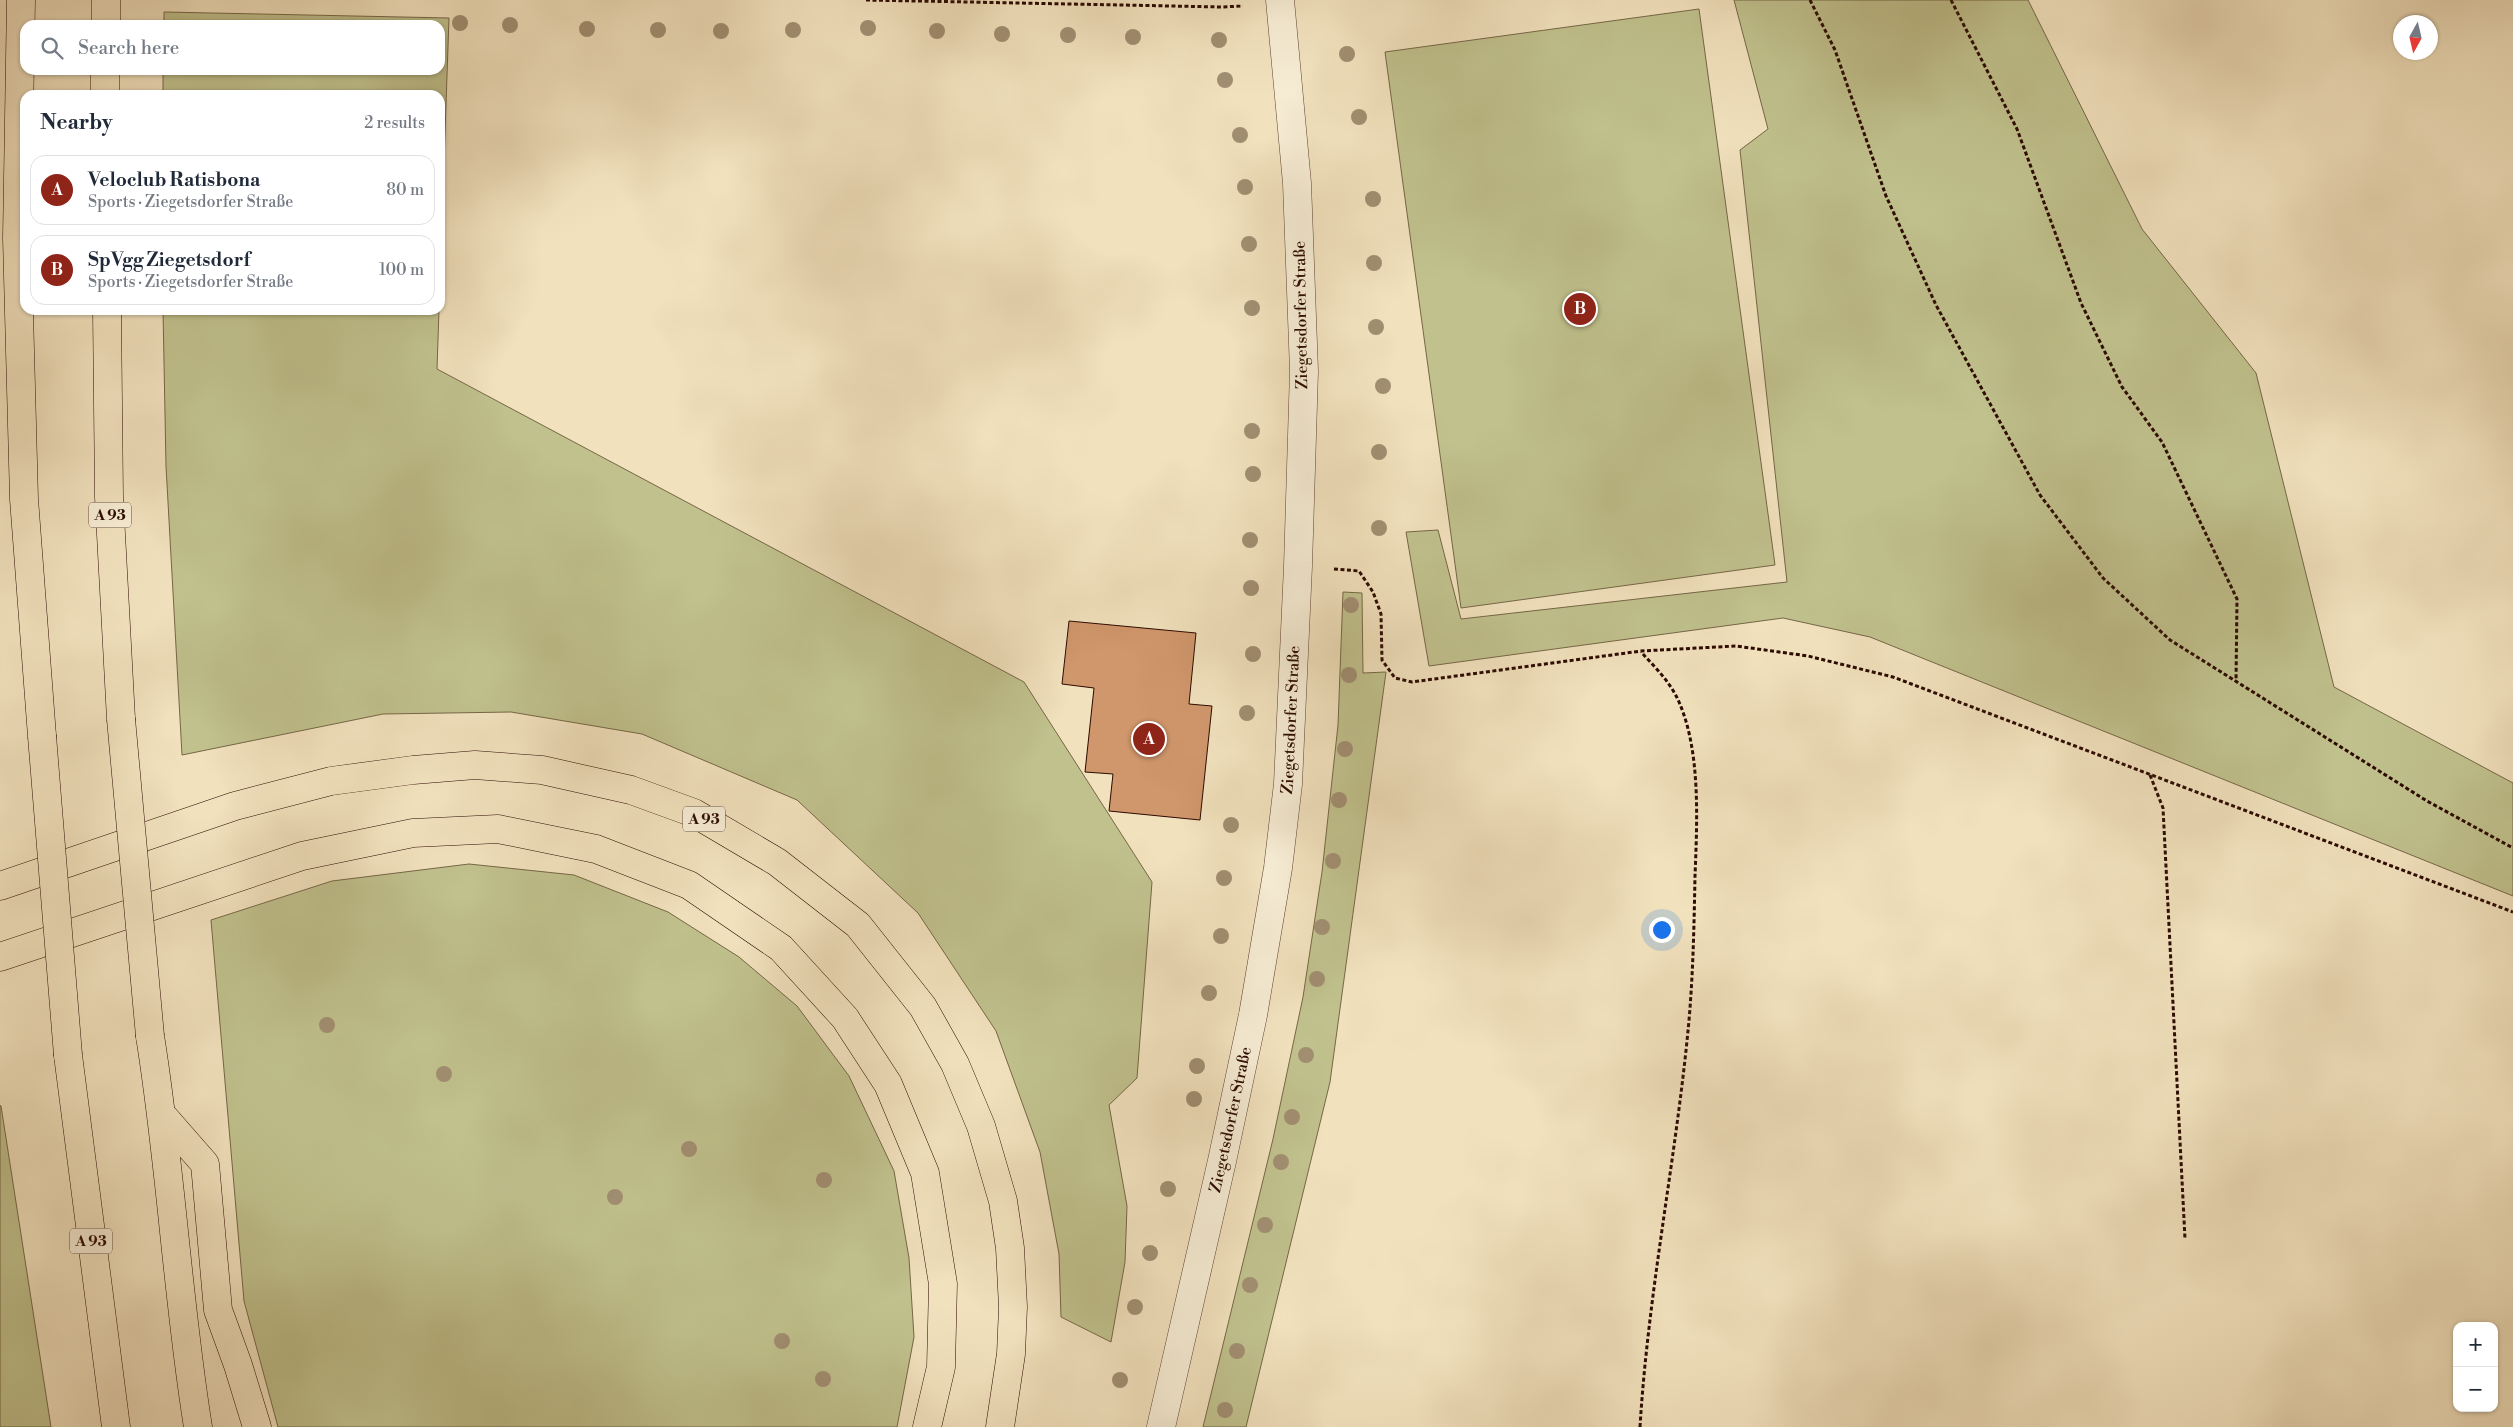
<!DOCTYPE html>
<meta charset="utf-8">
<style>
body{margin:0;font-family:"Libre Bodoni",serif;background:#f2f2f3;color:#1f2937}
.controls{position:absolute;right:15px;bottom:15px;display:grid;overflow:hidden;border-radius:10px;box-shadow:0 1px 4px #0004}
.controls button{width:45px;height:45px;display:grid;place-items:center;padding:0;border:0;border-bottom:1px solid #e0e1e3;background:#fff;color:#1f2937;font:25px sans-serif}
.compass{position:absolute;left:2393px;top:15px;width:45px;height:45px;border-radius:50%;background:#fff;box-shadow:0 1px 4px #0004;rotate:188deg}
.you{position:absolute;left:1661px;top:929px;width:18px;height:18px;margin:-12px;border:4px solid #fff;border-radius:50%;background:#1a73e8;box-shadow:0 0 0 8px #1a73e833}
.badge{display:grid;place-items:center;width:32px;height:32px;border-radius:50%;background:#8f2418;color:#fff;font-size:16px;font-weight:700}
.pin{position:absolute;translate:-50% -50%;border:2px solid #fff;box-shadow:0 1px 5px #0006}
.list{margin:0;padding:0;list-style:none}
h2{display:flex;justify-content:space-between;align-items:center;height:65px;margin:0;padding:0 20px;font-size:21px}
h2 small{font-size:16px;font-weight:400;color:#747a83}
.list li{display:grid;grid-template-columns:32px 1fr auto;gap:15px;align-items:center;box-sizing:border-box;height:70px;margin:0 10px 10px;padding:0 10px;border:1px solid #e0e1e3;border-radius:15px}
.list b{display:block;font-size:19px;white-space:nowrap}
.list p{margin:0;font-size:16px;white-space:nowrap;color:#747a83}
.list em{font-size:16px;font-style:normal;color:#747a83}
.icon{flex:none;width:28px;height:28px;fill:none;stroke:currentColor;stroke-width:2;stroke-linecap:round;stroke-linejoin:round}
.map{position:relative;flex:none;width:2513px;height:1427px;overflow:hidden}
.search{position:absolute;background:#fff;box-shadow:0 1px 4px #0004;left:20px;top:20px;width:425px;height:55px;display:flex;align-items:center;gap:12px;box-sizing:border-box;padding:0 18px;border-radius:15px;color:#747a83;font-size:19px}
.panel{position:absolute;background:#fff;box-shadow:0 1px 4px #0004;left:20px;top:90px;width:425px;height:225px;border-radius:15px}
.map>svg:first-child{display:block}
.green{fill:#c0c18d;stroke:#766647}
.building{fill:#d0966c;stroke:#2c0a01}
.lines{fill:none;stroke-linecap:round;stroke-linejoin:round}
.minor-casing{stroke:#5d4030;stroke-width:29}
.highway-casing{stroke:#2c0a01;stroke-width:29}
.path{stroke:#2c0a01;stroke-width:3;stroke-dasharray:4 2.5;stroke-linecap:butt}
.minor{stroke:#f6ecd4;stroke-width:28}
.highway{stroke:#f1e1bd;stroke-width:28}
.highway-bridge-casing{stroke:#2c0a01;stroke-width:29;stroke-linecap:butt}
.highway-bridge{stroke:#f1e1bd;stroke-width:28}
.tree{fill:#a18e71}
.labels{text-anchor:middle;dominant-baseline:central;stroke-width:4;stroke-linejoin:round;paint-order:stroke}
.shield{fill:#f6ecd4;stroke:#694e40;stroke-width:1}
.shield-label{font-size:15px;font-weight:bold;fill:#2c0a01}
.street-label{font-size:16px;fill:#2c0a01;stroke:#f6ecd4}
</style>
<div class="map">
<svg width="2513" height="1427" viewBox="0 0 2513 1427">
<rect width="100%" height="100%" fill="#f1e1bd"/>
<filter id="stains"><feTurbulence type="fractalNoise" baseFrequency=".004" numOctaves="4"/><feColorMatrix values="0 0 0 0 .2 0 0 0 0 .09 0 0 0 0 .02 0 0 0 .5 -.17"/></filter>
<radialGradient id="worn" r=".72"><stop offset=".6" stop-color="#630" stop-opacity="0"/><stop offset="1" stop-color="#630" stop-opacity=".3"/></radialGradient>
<!-- green -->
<g class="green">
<polygon points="1734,0 2028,0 2142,229 2256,373 2334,687 2513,783 2513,896 1870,637 1783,618 1429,666 1406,532 1438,530 1461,619 1787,582 1740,150 1768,129"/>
<polygon points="1699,9 1775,565 1461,608 1385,52"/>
<polygon points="164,12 449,18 440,277 440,95 163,95 163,70 440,70 440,25 164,25"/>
<polygon points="163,310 439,310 437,369 1024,682 1152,882 1137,1078 1109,1105 1127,1206 1125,1262 1111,1342 1061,1317 1059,1254 1040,1152 996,1031 918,913 797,800 642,734 511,712 383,714 182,755 166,466"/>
<polygon points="1343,592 1362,593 1363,673 1386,672 1330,1082 1246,1427 1203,1427 1273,1139 1303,997 1322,872 1338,725"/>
<polygon points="469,864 574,875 668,912 739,957 797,1006 849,1076 894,1171 909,1258 914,1337 897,1427 278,1427 244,1301 211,920 332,881"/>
<polygon points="0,1105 1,1106 51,1427 0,1427"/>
</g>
<!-- building -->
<polygon class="building" points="1069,621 1196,633 1189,704 1212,706 1200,820 1109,811 1113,774 1085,772 1094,688 1062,684"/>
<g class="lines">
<!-- minor casing -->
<g class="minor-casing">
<g id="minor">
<path id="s1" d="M1161 1427 1222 1161 1253 1015 1278 868 1288 784 1298 566 1304 371 1297 183 1280 0"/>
</g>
</g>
<!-- highway casing -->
<g class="highway-casing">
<g id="highway">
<polyline points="21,0 17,238 24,499 42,736"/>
<polyline points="106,25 106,0"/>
<polyline points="105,70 105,95"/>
<polyline points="107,310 109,497 121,719"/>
<polyline points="0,886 235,806 331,781 413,770 475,765 542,770 631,790 694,813 777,862 858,925 923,1007 955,1064 981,1126 1003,1201 1010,1248 1013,1307 1011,1354 1000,1427"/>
<polyline points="0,957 302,856 413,833 498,829 596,849 689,885 781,948 845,1018 888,1084 925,1173 943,1284 941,1367 927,1427"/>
<path d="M150 1036C171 1166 177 1297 198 1427"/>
<polyline points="68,1055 116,1427"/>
<polyline points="163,1116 205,1164 218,1310 238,1365 257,1427"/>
</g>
</g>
<!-- path -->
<g class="path">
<polyline points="866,0 1222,7 1243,6"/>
<polyline points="1810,0 1835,50 1886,196 1936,305 2040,495 2103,578 2170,640 2427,801 2513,848"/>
<polyline points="1951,0 2017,129 2081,303 2122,387 2162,442 2237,599 2236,682"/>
<polyline points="1334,569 1359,571 1373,592 1381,614 1382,660 1395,678 1412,682 1641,651 1736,646 1808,656 1893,677 2513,912"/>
<polyline points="2150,775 2163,808 2185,1239"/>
<path d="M1640 1427C1648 1294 1675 1164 1688 1031 1693 980 1694 928 1695 876 1697 823 1701 752 1679 702 1671 683 1655 667 1641 652"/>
</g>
<!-- minor -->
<use href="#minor" class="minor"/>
<!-- highway -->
<use href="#highway" class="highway"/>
<!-- highway-bridge casing -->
<g class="highway-bridge-casing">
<g id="highway-bridge">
<polyline points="121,719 150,1036"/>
<polyline points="42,736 68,1055"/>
</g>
</g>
<!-- highway-bridge -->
<use href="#highway-bridge" class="highway-bridge"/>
</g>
<!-- trees -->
<g class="tree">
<circle cx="460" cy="23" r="8"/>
<circle cx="510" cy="25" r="8"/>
<circle cx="868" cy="28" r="8"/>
<circle cx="587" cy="29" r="8"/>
<circle cx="658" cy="30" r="8"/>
<circle cx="793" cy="30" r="8"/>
<circle cx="721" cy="31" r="8"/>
<circle cx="937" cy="31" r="8"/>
<circle cx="1002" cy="34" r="8"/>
<circle cx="1068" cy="35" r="8"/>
<circle cx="1133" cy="37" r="8"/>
<circle cx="1219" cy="40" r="8"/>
<circle cx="1347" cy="54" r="8"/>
<circle cx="1225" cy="80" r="8"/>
<circle cx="1359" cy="117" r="8"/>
<circle cx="1240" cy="135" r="8"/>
<circle cx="1245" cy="187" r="8"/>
<circle cx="1373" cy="199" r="8"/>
<circle cx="1249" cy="244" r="8"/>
<circle cx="1374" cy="263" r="8"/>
<circle cx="1252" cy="308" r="8"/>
<circle cx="1376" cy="327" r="8"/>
<circle cx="1383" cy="386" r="8"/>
<circle cx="1252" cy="431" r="8"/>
<circle cx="1379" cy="452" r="8"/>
<circle cx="1253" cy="474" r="8"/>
<circle cx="1379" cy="528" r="8"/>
<circle cx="1250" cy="540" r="8"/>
<circle cx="1251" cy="588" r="8"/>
<circle cx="1351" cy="605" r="8"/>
<circle cx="1253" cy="654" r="8"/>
<circle cx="1349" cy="675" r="8"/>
<circle cx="1247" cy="713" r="8"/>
<circle cx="1345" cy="749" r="8"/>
<circle cx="1339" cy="800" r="8"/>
<circle cx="1231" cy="825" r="8"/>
<circle cx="1333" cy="861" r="8"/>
<circle cx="1224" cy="878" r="8"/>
<circle cx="1322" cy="927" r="8"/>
<circle cx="1221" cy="936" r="8"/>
<circle cx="1317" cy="979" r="8"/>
<circle cx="1209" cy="993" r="8"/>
<circle cx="327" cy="1025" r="8"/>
<circle cx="1306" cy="1055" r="8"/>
<circle cx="1197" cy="1066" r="8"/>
<circle cx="444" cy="1074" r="8"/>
<circle cx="1194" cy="1099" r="8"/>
<circle cx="1292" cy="1117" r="8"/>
<circle cx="689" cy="1149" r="8"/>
<circle cx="1281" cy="1162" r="8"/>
<circle cx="824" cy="1180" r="8"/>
<circle cx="1168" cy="1189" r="8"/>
<circle cx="615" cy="1197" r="8"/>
<circle cx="1265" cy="1225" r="8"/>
<circle cx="1150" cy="1253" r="8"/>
<circle cx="1250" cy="1285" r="8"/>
<circle cx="1135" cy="1307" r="8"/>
<circle cx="782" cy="1341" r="8"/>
<circle cx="1237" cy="1351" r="8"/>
<circle cx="823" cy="1379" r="8"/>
<circle cx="1120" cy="1380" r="8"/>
<circle cx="1225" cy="1410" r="8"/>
</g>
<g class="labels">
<!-- shield labels -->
<g class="shield">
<rect x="89" y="502.5" width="42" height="25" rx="4"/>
<rect x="683" y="806.5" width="42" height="25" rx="4"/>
<rect x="70" y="1228.5" width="42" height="25" rx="4"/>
</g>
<g class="shield-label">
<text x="110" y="515">A 93</text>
<text x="704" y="819">A 93</text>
<text x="91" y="1241">A 93</text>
</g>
<!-- street labels -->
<g class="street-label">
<text transform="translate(1301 315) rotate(-91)">Ziegetsdorfer Straße</text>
<text stroke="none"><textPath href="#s1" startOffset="720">Ziegetsdorfer Straße</textPath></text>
<text stroke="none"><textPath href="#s1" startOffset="315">Ziegetsdorfer Straße</textPath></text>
</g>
</g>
<rect width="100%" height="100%" filter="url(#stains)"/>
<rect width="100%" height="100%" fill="url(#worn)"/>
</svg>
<div class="controls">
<button>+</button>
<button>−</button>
</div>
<svg class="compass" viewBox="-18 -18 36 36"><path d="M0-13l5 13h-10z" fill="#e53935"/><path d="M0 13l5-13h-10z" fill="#747a83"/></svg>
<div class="you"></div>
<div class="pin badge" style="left:1149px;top:739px">A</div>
<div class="pin badge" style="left:1580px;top:309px">B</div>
<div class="search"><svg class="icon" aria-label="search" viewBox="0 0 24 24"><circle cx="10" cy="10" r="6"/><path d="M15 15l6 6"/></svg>Search here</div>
<section class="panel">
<h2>Nearby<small>2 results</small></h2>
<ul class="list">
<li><span class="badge">A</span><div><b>Veloclub Ratisbona</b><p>Sports · Ziegetsdorfer Straße</p></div><em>80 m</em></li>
<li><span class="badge">B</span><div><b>SpVgg Ziegetsdorf</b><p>Sports · Ziegetsdorfer Straße</p></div><em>100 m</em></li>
</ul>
</section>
</div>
